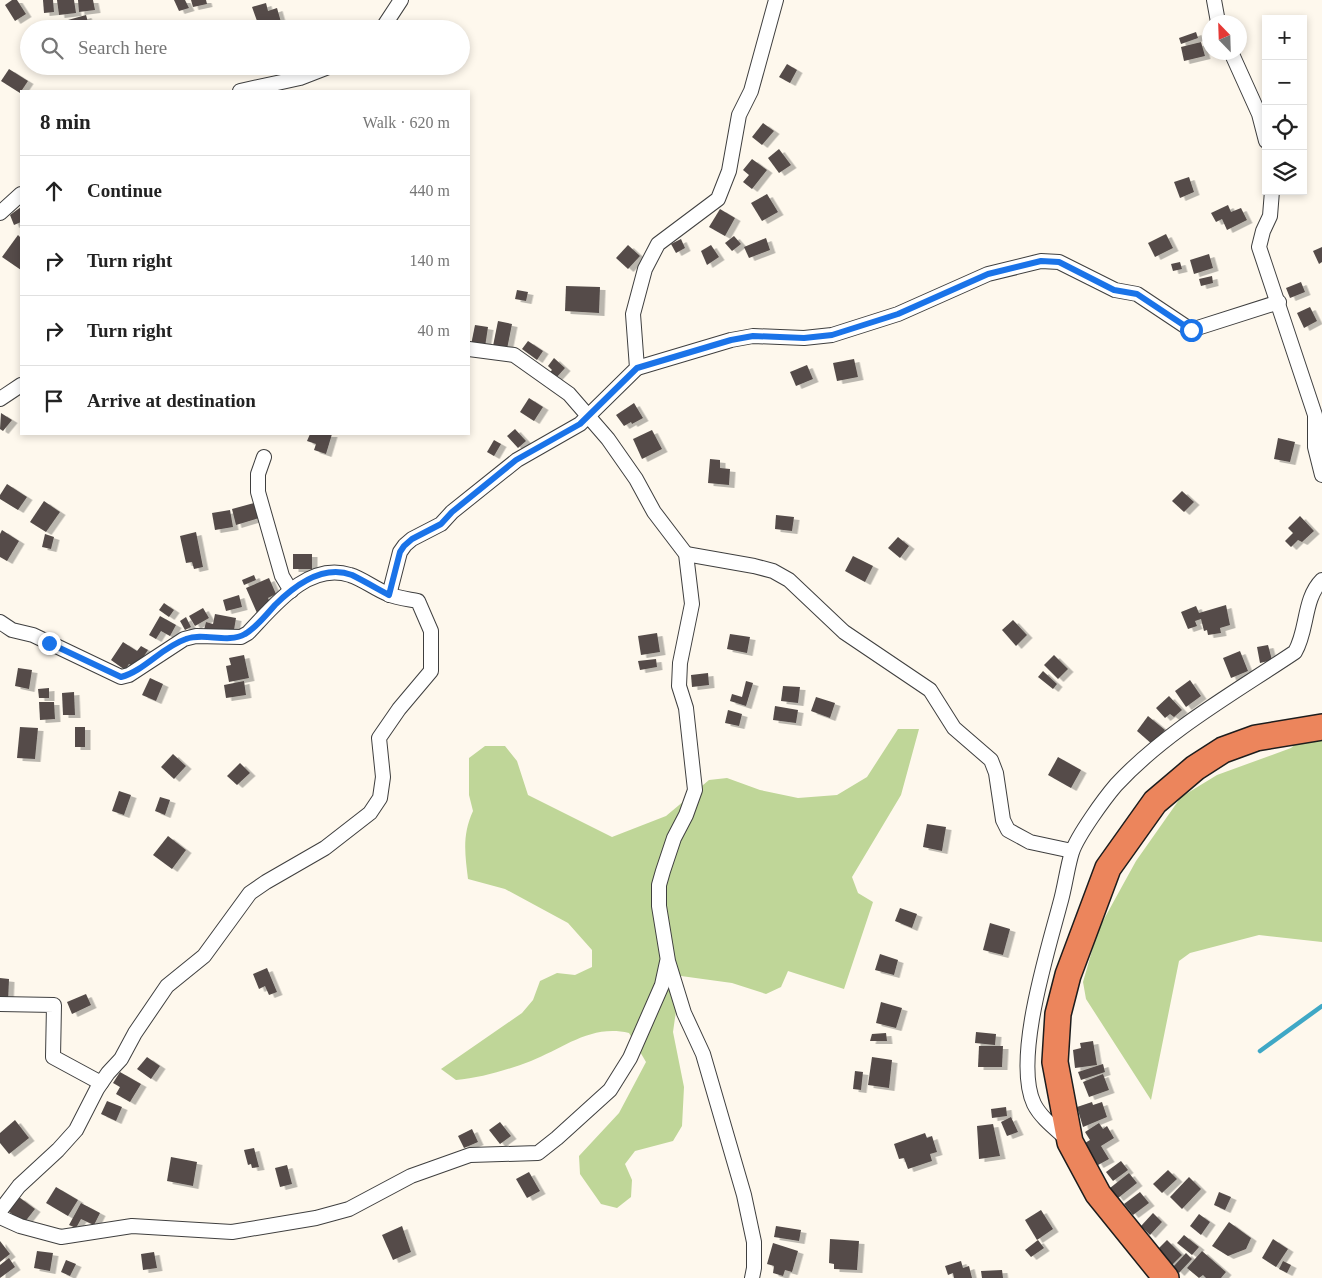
<!DOCTYPE html>
<meta charset="utf-8">
<style>
body{margin:0;font-family:"Times New Roman",serif;background:#f6f6f6;color:#222}
.controls{position:absolute;right:15px;top:15px;display:grid;overflow:hidden;border-radius:0px;box-shadow:0 2px 8px #0003}
.controls button{width:45px;height:45px;display:grid;place-items:center;padding:0;border:0;border-bottom:1px solid #e0e0e0;background:#fff;color:#222;font:25px sans-serif}
.compass{position:absolute;left:1202px;top:15px;width:45px;height:45px;border-radius:50%;background:#fff;box-shadow:0 2px 8px #0003;rotate:337deg}
.stop{position:absolute;width:15px;height:15px;margin:-11px;border:4px solid #1a73e8;border-radius:50%;background:#fff}
.stop.end{background:#1a73e8;border-color:#fff;box-shadow:0 1px 5px #0008}
.list{margin:0;padding:0;list-style:none}
h2{display:flex;justify-content:space-between;align-items:center;height:65px;margin:0;padding:0 20px;font-size:21px}
h2 small{font-size:16px;font-weight:400;color:#767676}
.list li{display:grid;grid-template-columns:32px 1fr auto;gap:15px;align-items:center;box-sizing:border-box;height:70px;padding:0 20px;border-top:1px solid #e0e0e0}
.list b{display:block;font-size:19px;white-space:nowrap}
.list em{font-size:16px;font-style:normal;color:#767676}
.icon{flex:none;width:28px;height:28px;fill:none;stroke:currentColor;stroke-width:2;stroke-linecap:round;stroke-linejoin:round}
.map{position:relative;flex:none;width:1322px;height:1278px;overflow:hidden}
.search{position:absolute;background:#fff;box-shadow:0 2px 8px #0003;left:20px;top:20px;width:450px;height:55px;display:flex;align-items:center;gap:12px;box-sizing:border-box;padding:0 18px;border-radius:28px;color:#767676;font-size:19px}
.panel{position:absolute;background:#fff;box-shadow:0 2px 8px #0003;left:20px;top:90px;width:450px;height:345px;border-radius:0px}
.map>svg:first-child{display:block}
.forest{fill:#bfd698}
.lines{fill:none;stroke-linecap:round;stroke-linejoin:round}
.stream{stroke:#3fa8c6;stroke-width:4.5}
.building{fill:#544c49;filter:url(#shadow)}
.street-casing{stroke:#3f3f3f;stroke-width:16}
.highway-casing{stroke:#1d1d1d;stroke-width:28}
.street{stroke:#fff;stroke-width:14}
.highway{stroke:#ec855c;stroke-width:25}
.route{stroke:#1a73e8;stroke-width:6}
</style>
<div class="map">
<svg width="1322" height="1278" viewBox="0 0 1322 1278">
<defs>
<filter id="shadow"><feDropShadow dx="5.5" dy="3" stdDeviation="0" flood-color="#0004"/></filter>
</defs>
<rect width="100%" height="100%" fill="#fef8ed"/>
<!-- forest -->
<g class="forest">
<polygon points="1322,719 1322,942 1259,935 1190,953 1179,961 1151,1100 1086,999 1083,982 1098,930 1136,861 1181,797 1217,775 1291,748"/>
<path d="M898 729H919L901 795 852 877 858 893 873 902 844 989 788 971 781 987 766 994 732 983 681 976 673 1032 684 1087 682 1126 673 1141 635 1151 625 1164 632 1180 631 1197 617 1208 601 1204 580 1174 579 1156 619 1113 646 1062 629 1033C591 1024 564 1048 531 1061 507 1070 481 1078 456 1080L441 1069 522 1013 533 1000 540 981 557 973 575 975 592 967V950L568 923 505 889 468 879C465 854 462 835 473 811L469 795V758L485 746H505L517 761 528 795 612 837 666 816 709 780 727 778 760 790 798 798 837 795 867 777Z"/>
</g>
<g class="lines">
<!-- stream -->
<polyline class="stream" points="1260,1051 1322,1006"/>
</g>
<!-- building -->
<g class="building">
<polygon points="12,0 17,0 26,14 15,21 5,5"/>
<polygon points="43,0 53,0 54,12 44,13"/>
<polygon points="57,0 74,0 76,13 59,15"/>
<polygon points="78,0 93,0 95,10 79,12"/>
<polygon points="174,0 185,0 189,8 179,11"/>
<polygon points="191,0 206,0 207,4 193,7"/>
<polygon points="266,3 268,11 277,8 283,29 229,29 229,27 257,21 252,7"/>
<polygon points="86,15 90,29 70,29 68,20"/>
<polygon points="1196,32 1198,38 1181,44 1179,38"/>
<polygon points="1201,42 1205,56 1184,61 1181,47"/>
<polygon points="787,64 797,70 790,83 779,77"/>
<rect x="60" y="66" width="16" height="6"/>
<polygon points="9,69 28,81 20,93 1,81"/>
<polygon points="763,123 774,131 762,145 752,137"/>
<polygon points="779,149 791,165 779,173 768,158"/>
<polygon points="752,159 767,170 752,189 743,182 749,175 743,170"/>
<polygon points="1189,177 1194,192 1180,198 1174,182"/>
<polygon points="767,194 778,212 762,221 751,203"/>
<polygon points="1228,205 1231,212 1241,208 1247,220 1227,230 1222,219 1216,222 1211,213"/>
<polygon points="21,207 21,222 14,225 10,215"/>
<polygon points="720,209 735,218 725,236 709,227"/>
<polygon points="1166,234 1173,248 1155,257 1148,243"/>
<polygon points="18,235 21,238 21,270 2,257"/>
<polygon points="734,236 741,244 732,251 725,243"/>
<polygon points="766,238 770,250 749,258 744,247"/>
<polygon points="681,239 685,248 676,253 671,244"/>
<polygon points="628,245 640,256 628,269 616,258"/>
<polygon points="711,245 719,257 707,265 701,251"/>
<polygon points="1322,247 1322,262 1319,264 1313,251"/>
<polygon points="1209,254 1213,268 1194,274 1190,260"/>
<polygon points="1180,262 1182,269 1173,271 1171,264"/>
<polygon points="1212,276 1213,283 1201,286 1199,279"/>
<polygon points="1301,282 1305,292 1290,298 1286,288"/>
<polygon points="566,286 600,287 599,313 565,311"/>
<polygon points="517,290 528,292 526,301 515,299"/>
<polygon points="1310,307 1317,321 1304,328 1297,313"/>
<polygon points="498,321 512,324 507,349 493,346"/>
<polygon points="475,325 488,327 485,347 471,345"/>
<polygon points="528,341 543,351 537,360 522,349"/>
<polygon points="554,358 565,368 556,378 549,373 552,370 548,366"/>
<polygon points="854,359 858,377 837,381 833,363"/>
<polygon points="807,365 813,379 796,386 790,372"/>
<polygon points="529,398 543,407 534,421 520,412"/>
<polygon points="634,403 643,418 632,424 631,422 624,426 616,415"/>
<polygon points="1,413 12,420 3,431 0,429"/>
<polygon points="515,429 526,441 518,448 507,436"/>
<polygon points="652,430 662,449 642,459 633,439"/>
<polygon points="310,434 332,434 326,454 314,450 316,444 307,441"/>
<polygon points="1278,438 1295,442 1290,462 1274,459"/>
<polygon points="494,440 501,444 494,456 487,452"/>
<polygon points="710,459 720,460 720,468 730,469 729,485 708,483"/>
<polygon points="7,484 27,497 18,510 0,499 0,495"/>
<polygon points="1182,491 1194,502 1184,512 1172,501"/>
<polygon points="44,501 60,512 46,532 30,522"/>
<polygon points="254,503 259,518 236,525 232,509"/>
<polygon points="230,510 233,527 215,530 212,513"/>
<polygon points="776,515 794,517 792,531 775,529"/>
<polygon points="1300,516 1314,531 1302,542 1298,540 1291,547 1285,541 1293,533 1288,528"/>
<polygon points="2,530 19,541 7,561 0,557 0,534"/>
<polygon points="196,532 203,567 194,569 192,562 186,563 180,536"/>
<polygon points="45,534 54,537 51,549 42,547"/>
<polygon points="898,537 909,546 900,558 888,548"/>
<rect x="293" y="554" width="19" height="15"/>
<polygon points="853,556 873,566 865,582 845,571"/>
<polygon points="254,575 256,580 244,585 242,580"/>
<polygon points="269,578 276,594 268,598 272,607 257,613 246,588"/>
<polygon points="239,595 242,607 226,611 223,600"/>
<polygon points="164,603 174,610 169,617 159,610"/>
<polygon points="1226,605 1230,625 1220,628 1221,633 1208,635 1207,630 1204,631 1201,619 1195,621 1197,626 1188,629 1181,612 1196,606 1199,613"/>
<polygon points="203,608 209,618 195,626 189,616"/>
<polygon points="215,614 236,618 233,636 204,630 206,622 213,624"/>
<polygon points="160,616 176,625 170,636 161,631 156,639 149,635"/>
<polygon points="186,617 191,627 185,630 180,621"/>
<polygon points="1013,620 1027,635 1016,646 1002,630"/>
<polygon points="657,633 660,652 641,655 638,636"/>
<polygon points="730,634 750,637 747,653 727,649"/>
<polygon points="123,642 137,651 141,646 148,650 136,668 129,664 125,670 111,660"/>
<polygon points="1268,645 1272,660 1260,663 1257,647"/>
<polygon points="1240,651 1248,671 1231,678 1223,658"/>
<polygon points="244,655 249,678 229,682 226,666 231,665 229,658"/>
<polygon points="1054,655 1068,669 1058,679 1044,665"/>
<polygon points="656,659 657,667 640,670 638,661"/>
<polygon points="18,668 32,670 29,689 15,686"/>
<polygon points="1043,671 1057,684 1053,689 1038,677"/>
<polygon points="708,673 709,685 692,687 691,675"/>
<polygon points="150,678 163,684 156,701 142,695"/>
<polygon points="1190,680 1201,696 1186,707 1175,691"/>
<polygon points="244,681 246,695 226,698 224,685"/>
<polygon points="746,681 753,683 746,706 730,701 732,694 742,697"/>
<polygon points="783,686 800,687 798,703 781,701"/>
<polygon points="49,688 49,698 39,698 38,689"/>
<polygon points="74,692 75,715 63,715 62,693"/>
<polygon points="1169,696 1182,710 1174,717 1170,714 1165,718 1156,708"/>
<polygon points="816,697 835,703 830,718 811,711"/>
<polygon points="39,702 54,702 55,719 40,720"/>
<polygon points="775,706 798,710 796,723 773,720"/>
<polygon points="728,710 742,714 739,726 725,723"/>
<polygon points="1148,716 1165,730 1153,745 1137,731"/>
<polygon points="20,727 38,728 35,759 17,758"/>
<rect x="75" y="727" width="10" height="20"/>
<polygon points="173,754 186,766 174,779 161,767"/>
<polygon points="1058,757 1081,770 1071,788 1048,775"/>
<polygon points="240,763 250,773 237,785 227,776"/>
<polygon points="119,791 131,795 124,815 112,811"/>
<polygon points="160,797 170,800 165,815 155,811"/>
<polygon points="927,824 946,827 942,851 923,847"/>
<polygon points="168,836 186,850 172,869 153,855"/>
<polygon points="900,908 917,914 912,928 895,921"/>
<polygon points="990,923 1010,929 1003,955 983,950"/>
<polygon points="880,954 898,960 894,975 875,970"/>
<polygon points="267,968 277,992 269,995 265,986 259,989 253,974"/>
<polygon points="0,978 9,979 8,1002 0,1002"/>
<polygon points="86,994 91,1005 72,1014 67,1002"/>
<polygon points="881,1002 902,1008 896,1028 876,1023"/>
<polygon points="976,1032 996,1034 995,1045 975,1043"/>
<polygon points="886,1033 887,1041 870,1041 872,1034"/>
<polygon points="1093,1041 1097,1065 1075,1068 1073,1050 1081,1048 1080,1043"/>
<polygon points="979,1046 1003,1046 1002,1067 978,1067"/>
<polygon points="147,1057 160,1066 151,1079 137,1069"/>
<polygon points="872,1057 892,1060 889,1088 868,1085"/>
<polygon points="1103,1064 1105,1072 1081,1080 1078,1072"/>
<polygon points="855,1071 863,1072 861,1090 853,1089"/>
<polygon points="120,1072 141,1084 130,1102 116,1094 120,1087 113,1083"/>
<polygon points="1103,1074 1109,1090 1089,1097 1083,1082"/>
<polygon points="107,1101 122,1107 116,1121 101,1114"/>
<polygon points="1092,1102 1093,1105 1102,1102 1107,1117 1083,1127 1077,1107"/>
<polygon points="1006,1107 1007,1116 992,1118 991,1109"/>
<polygon points="1011,1117 1018,1132 1007,1136 1001,1122"/>
<polygon points="15,1120 29,1138 9,1154 0,1143 0,1133"/>
<polygon points="500,1122 511,1136 500,1144 489,1130"/>
<polygon points="1099,1123 1103,1129 1107,1126 1114,1138 1101,1146 1109,1159 1098,1165 1085,1143 1090,1140 1085,1132"/>
<polygon points="993,1124 1000,1156 979,1159 977,1126"/>
<polygon points="472,1129 478,1142 464,1148 458,1136"/>
<polygon points="925,1133 927,1138 932,1136 937,1152 930,1154 932,1161 908,1169 904,1158 899,1159 894,1144"/>
<polygon points="254,1148 259,1167 252,1168 251,1164 248,1165 244,1150"/>
<polygon points="171,1157 197,1162 193,1186 167,1181"/>
<polygon points="1121,1161 1128,1170 1113,1181 1106,1172"/>
<polygon points="287,1165 292,1184 280,1187 275,1168"/>
<polygon points="1168,1170 1177,1179 1162,1193 1153,1184"/>
<polygon points="529,1172 540,1191 527,1198 516,1179"/>
<polygon points="1129,1173 1137,1183 1118,1198 1110,1188"/>
<polygon points="1189,1177 1201,1189 1182,1209 1170,1197"/>
<polygon points="56,1187 78,1200 68,1216 46,1203"/>
<polygon points="1140,1192 1149,1203 1133,1215 1124,1204"/>
<polygon points="1219,1192 1231,1197 1225,1210 1214,1205"/>
<polygon points="19,1197 35,1209 24,1223 8,1211"/>
<polygon points="81,1203 100,1213 94,1225 81,1219 76,1228 69,1225"/>
<polygon points="1041,1210 1053,1229 1037,1240 1025,1220"/>
<polygon points="1153,1213 1162,1222 1150,1235 1141,1226"/>
<polygon points="1199,1214 1210,1222 1201,1235 1190,1226"/>
<polygon points="1229,1222 1251,1238 1246,1249 1228,1256 1212,1246"/>
<polygon points="402,1226 411,1252 393,1260 382,1235"/>
<polygon points="776,1226 801,1230 799,1241 774,1237"/>
<polygon points="1184,1235 1199,1247 1192,1255 1177,1243"/>
<polygon points="830,1239 859,1241 857,1270 834,1269 834,1264 829,1263"/>
<polygon points="1273,1239 1288,1249 1276,1267 1262,1258"/>
<polygon points="1038,1240 1044,1248 1031,1257 1025,1250"/>
<polygon points="1167,1240 1182,1255 1168,1269 1155,1252"/>
<polygon points="0,1241 10,1254 0,1262"/>
<polygon points="773,1243 798,1251 792,1272 785,1270 783,1276 773,1273 774,1266 767,1264"/>
<polygon points="37,1251 53,1253 50,1271 34,1268"/>
<polygon points="1202,1251 1226,1272 1221,1278 1206,1278 1203,1275 1199,1278 1187,1268"/>
<polygon points="154,1252 157,1268 143,1270 141,1254"/>
<polygon points="1186,1253 1192,1259 1179,1273 1173,1267"/>
<polygon points="9,1258 15,1267 0,1278 0,1265"/>
<polygon points="66,1260 76,1264 70,1276 61,1272"/>
<polygon points="961,1261 963,1268 969,1266 972,1278 954,1278 953,1273 948,1275 945,1266"/>
<polygon points="1283,1261 1291,1265 1287,1273 1279,1269"/>
<polygon points="1002,1270 1003,1278 982,1278 981,1271"/>
</g>
<g class="lines">
<!-- street casing -->
<g class="street-casing">
<g id="street">
<polyline points="1214,0 1218,22"/>
<polyline points="382,29 401,0"/>
<polyline points="1231,52 1259,114 1266,141"/>
<polyline points="240,91 300,78 331,66"/>
<polyline points="1272,191 1270,216 1263,231 1259,247 1315,415 1315,447 1322,475"/>
<polyline points="0,213 21,194"/>
<polyline points="469,349 514,355 569,394 608,439 636,479 654,512 686,554 692,604 680,663 679,686 686,708 695,790 686,815 674,838 663,871 659,885 659,906 668,961 684,1013 703,1054 744,1195 754,1242 754,1268 752,1278"/>
<polyline points="637,368 731,340 753,336 804,338 832,335 898,314 988,274 1041,261 1059,262 1115,290 1137,294 1191,330 1279,302"/>
<polyline points="0,399 21,385"/>
<polyline points="264,457 258,474 258,492 282,576 291,591"/>
<polyline points="686,554 754,566 773,571 789,580 844,632 930,690 954,728 991,760 996,773 1003,820 1008,830 1030,842 1072,851"/>
<polyline points="389,595 400,552 405,545 412,539 441,524 452,512 517,460 580,424 637,368 633,314 645,269 658,244 718,199 729,171 739,115 751,91 776,0"/>
<path d="M0 622 12 630 33 635 121 677 129 675 184 639 196 636 241 637 248 633C273 607 308 561 350 575 363 579 375 589 388 594 397 598 408 599 418 601L431 631V671L399 709 379 738 383 777 380 798 370 813 325 848 266 882 250 893 204 956 167 986 135 1033 121 1059 108 1073 97 1089 76 1130 58 1150 19 1186 0 1211"/>
<polyline points="0,1004 54,1005 53,1057 101,1083"/>
<path d="M1068 1140C1056 1129 1041 1118 1034 1104 1013 1060 1048 950 1060 904 1065 887 1067 868 1072 852 1078 835 1104 799 1116 785 1166 731 1234 693 1295 652 1308 630 1303 599 1322 580"/>
<polyline points="0,1217 20,1226 61,1237 132,1226 232,1232 316,1218 349,1209 411,1176 470,1155 538,1153 557,1138 610,1090 630,1058 662,985 667,962"/>
</g>
</g>
<!-- highway casing -->
<g class="highway-casing">
<polyline id="highway" points="1166,1278 1098,1194 1070,1142 1055,1062 1058,1014 1068,975 1108,868 1155,802 1195,768 1223,750 1256,738 1322,727"/>
</g>
<!-- street -->
<use href="#street" class="street"/>
<!-- highway -->
<use href="#highway" class="highway"/>
</g>
<g class="lines">
<!-- route -->
<path class="route" d="M49 643 121 677C144 671 162 647 186 639 204 632 228 644 245 634 256 628 266 615 275 605 294 586 323 564 352 575 364 581 376 588 389 595L400 552 404 546 412 539 441 524 452 512 516 460 580 424 637 368 731 340 753 336 804 338 832 335 898 314 988 274 1041 261 1059 262 1114 290 1137 294 1191 330"/>
</g>
</svg>
<div class="controls">
<button>+</button>
<button>−</button>
<button><svg class="icon" aria-label="locate" viewBox="0 0 24 24"><circle cx="12" cy="12" r="6"/><path d="M12 2v4M12 18v4M2 12h4M18 12h4"/></svg></button>
<button><svg class="icon" aria-label="layers" viewBox="0 0 24 24"><path d="M12 4l9 5-9 5-9-5zM3 14l9 5 9-5"/></svg></button>
</div>
<svg class="compass" viewBox="-18 -18 36 36"><path d="M0-13l5 13h-10z" fill="#e53935"/><path d="M0 13l5-13h-10z" fill="#767676"/></svg>
<div class="stop" style="left:1191px;top:330px"></div>
<div class="stop end" style="left:49px;top:643px"></div>
<div class="search"><svg class="icon" aria-label="search" viewBox="0 0 24 24"><circle cx="10" cy="10" r="6"/><path d="M15 15l6 6"/></svg>Search here</div>
<section class="panel">
<h2>8 min<small>Walk · 620 m</small></h2>
<ul class="list">
<li><svg class="icon" aria-label="ahead" viewBox="0 0 24 24"><path d="M12 20V5M6 11l6-6 6 6"/></svg><div><b>Continue</b></div><em>440 m</em></li>
<li><svg class="icon" aria-label="right" viewBox="0 0 24 24"><path d="M7 20v-9h11M14 6l5 5-5 5"/></svg><div><b>Turn right</b></div><em>140 m</em></li>
<li><svg class="icon" aria-label="right" viewBox="0 0 24 24"><path d="M7 20v-9h11M14 6l5 5-5 5"/></svg><div><b>Turn right</b></div><em>40 m</em></li>
<li><svg class="icon" aria-label="arrive" viewBox="0 0 24 24"><path d="M6 21V4h12l-3 4 3 4H6"/></svg><div><b>Arrive at destination</b></div></li>
</ul>
</section>
</div>
